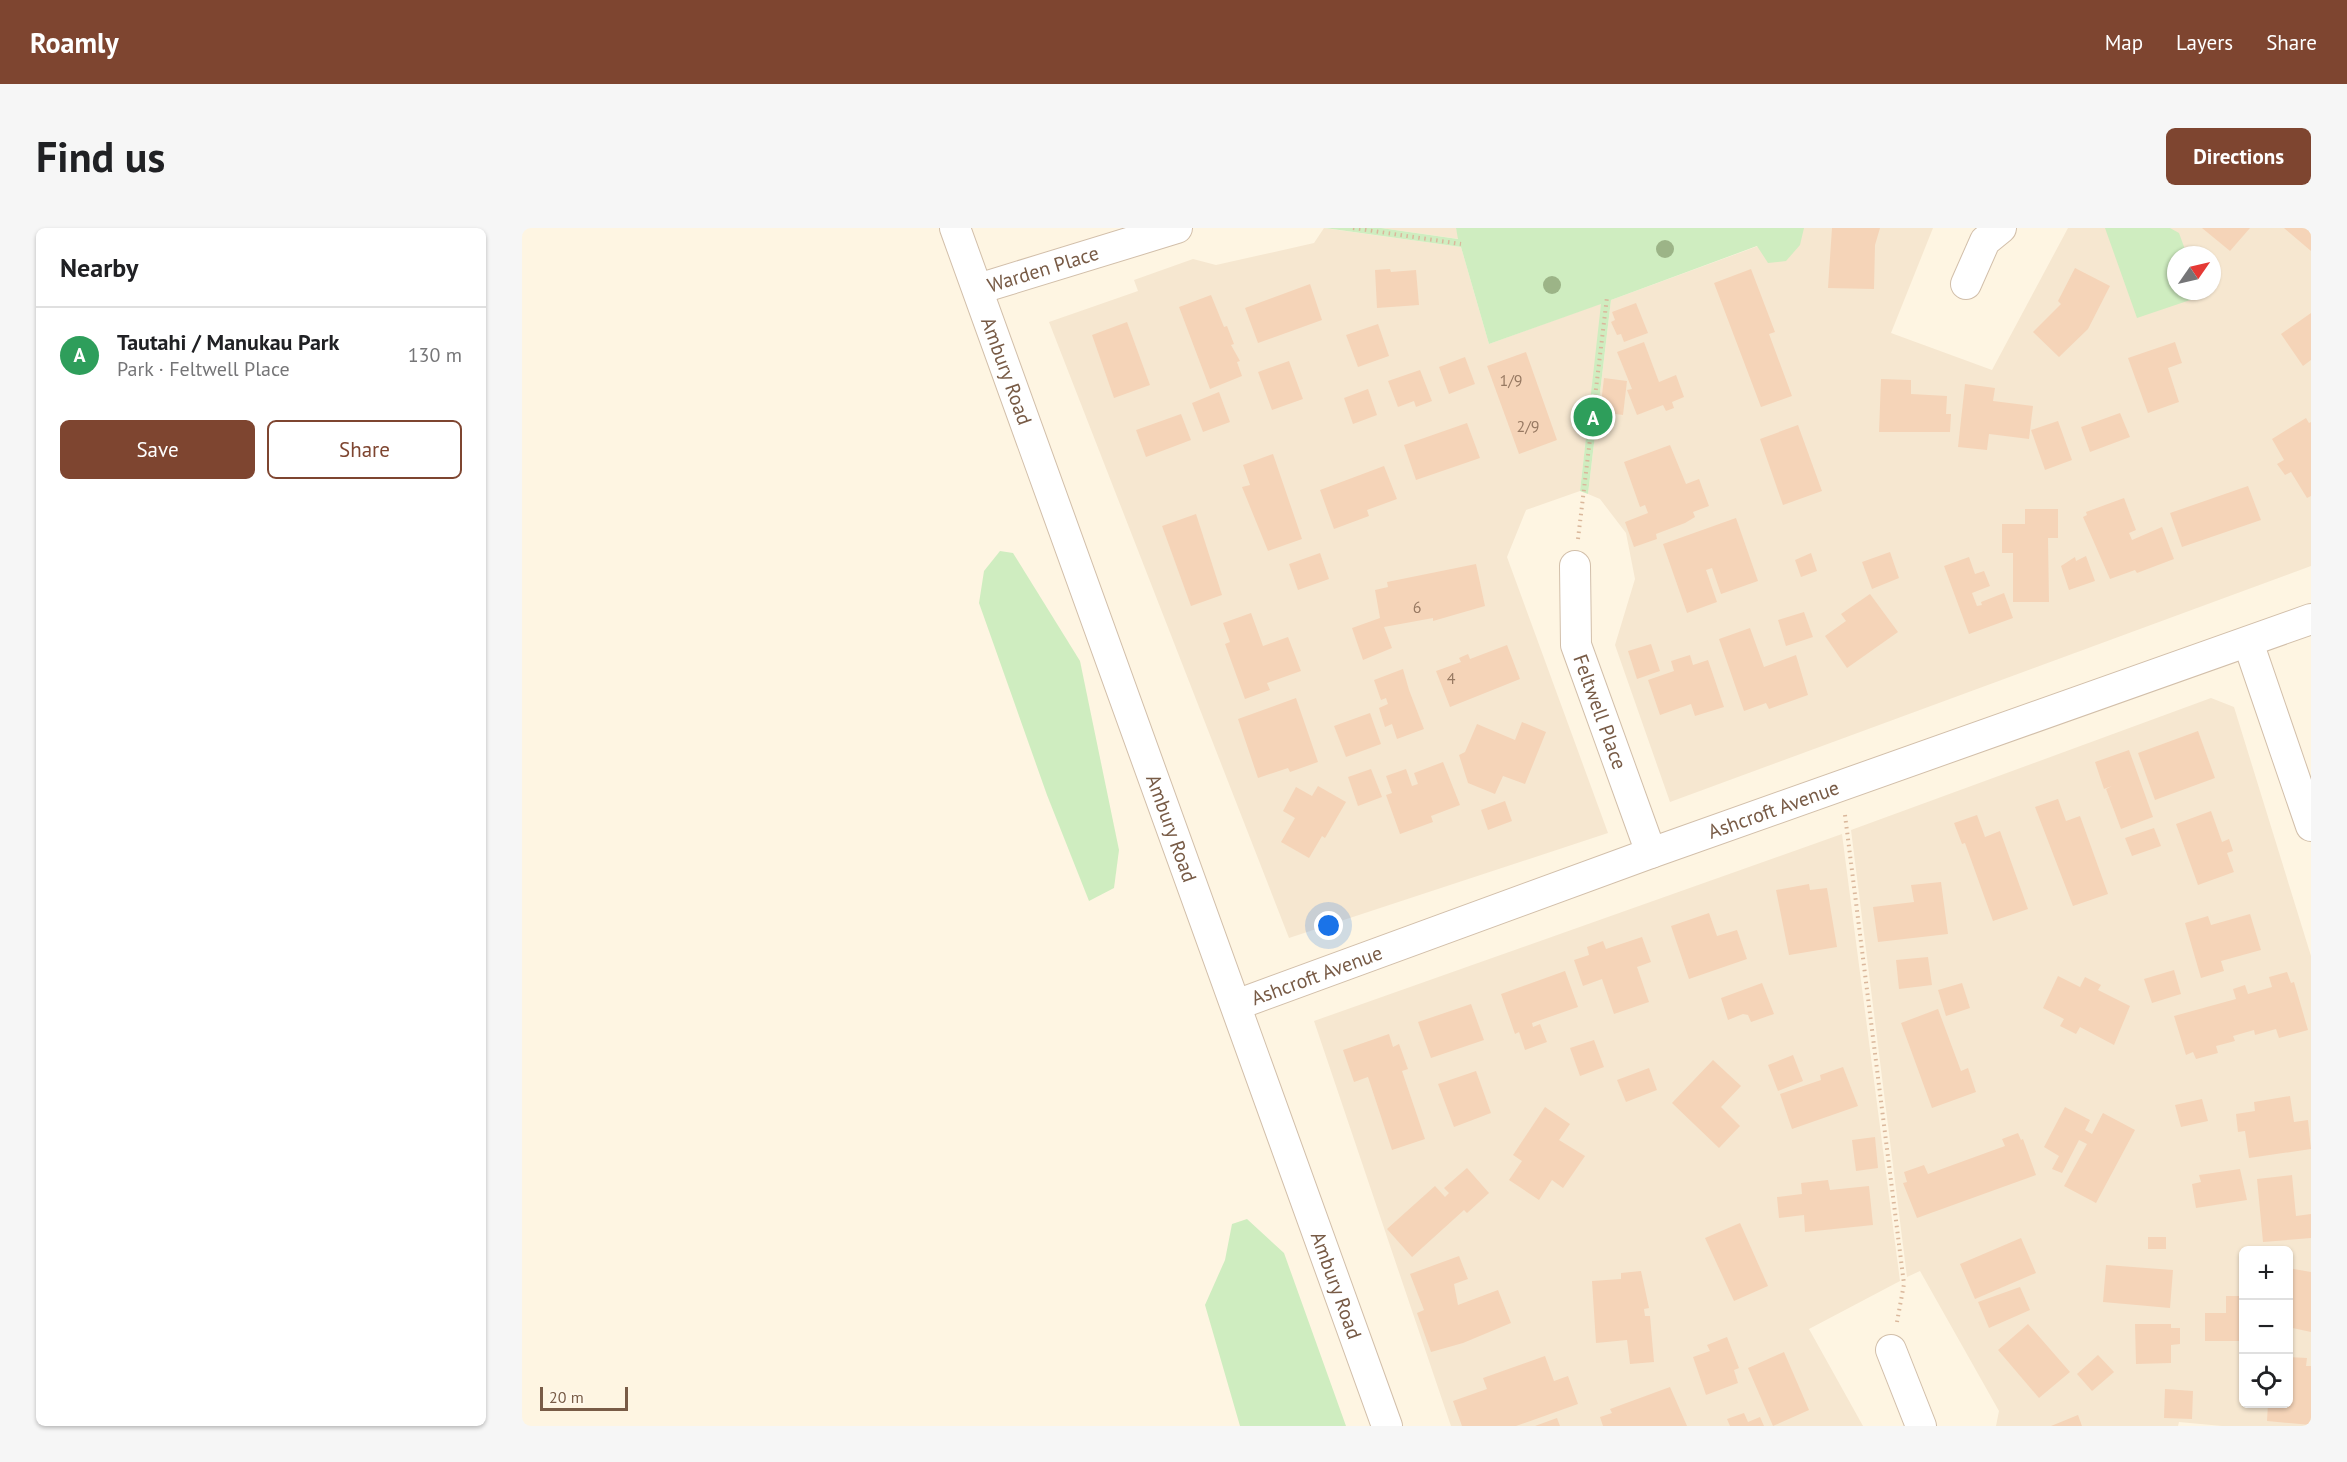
<!DOCTYPE html>
<meta charset="utf-8">
<style>
body{margin:0;font-family:"PT Sans",sans-serif;background:#f6f6f6;color:#202124}
.controls{position:absolute;right:18px;bottom:18px;display:grid;overflow:hidden;border-radius:9px;box-shadow:0 2px 4px #0004}
.controls button{width:54px;height:54px;display:grid;place-items:center;padding:0;border:0;border-bottom:2px solid #e0e0e0;background:#fff;color:#202124;font:30px sans-serif}
.compass{position:absolute;left:1645px;top:18px;width:54px;height:54px;border-radius:50%;background:#fff;box-shadow:0 2px 4px #0004;rotate:56deg}
.scale{position:absolute;left:18px;bottom:15px;width:88px;box-sizing:border-box;padding-left:6px;border:3px solid #785b46;border-top:0;font-size:16px;line-height:21px;white-space:nowrap;color:#785b46;-webkit-text-stroke:4px #fff8ea;paint-order:stroke}
.you{position:absolute;left:807px;top:698px;width:21px;height:21px;margin:-15px;border:4px solid #fff;border-radius:50%;background:#1a73e8;box-shadow:0 0 0 9px #1a73e833}
.badge{display:grid;place-items:center;width:39px;height:39px;border-radius:50%;background:#7e4530;color:#fff;font-size:20px;font-weight:700}
.pin{position:absolute;translate:-50% -50%;border:3px solid #fff;box-shadow:0 2px 6px #0006}
.list{margin:0;padding:0;list-style:none}
h2{display:flex;justify-content:space-between;align-items:center;height:78px;margin:0;padding:0 24px;font-size:26px}
h2 small{font-size:20px;font-weight:400;color:#757577}
.list li{display:grid;grid-template-columns:39px 1fr auto;gap:18px;align-items:center;box-sizing:border-box;height:96px;padding:0 24px;border-top:2px solid #e0e0e0}
.list b{display:block;font-size:22px;white-space:nowrap}
.list p{margin:0;font-size:20px;white-space:nowrap;color:#757577}
.list em{font-size:20px;font-style:normal;color:#757577}
.actions{display:flex;gap:12px;padding:18px 24px}
.actions a{flex:1;padding:14px 0;border:2px solid #7e4530;border-radius:9px;text-align:center;font-size:21px;color:#7e4530}
.actions .main{background:#7e4530;color:#fff}
.icon{flex:none;width:33px;height:33px;fill:none;stroke:currentColor;stroke-width:2;stroke-linecap:round;stroke-linejoin:round}
.map{position:relative;flex:none;width:1789px;height:1198px;overflow:hidden;border-radius:9px}
header{display:flex;align-items:center;gap:36px;box-sizing:border-box;height:84px;padding:0 30px;background:#7e4530;color:#fff}
header strong{font-size:28px}
nav{display:flex;gap:33px;margin-inline-start:auto;font-size:21px}
.intro{display:flex;align-items:center;justify-content:space-between;box-sizing:border-box;height:144px;padding:0 36px}
h1{margin:0;font-size:42px}
.button{padding:15px 27px;border-radius:9px;background:#7e4530;color:#fff;font-size:21px;font-weight:700}
main{display:flex;gap:36px;padding:0 36px}
aside{flex:1;background:#fff;border-radius:9px;box-shadow:0 2px 4px #0004}
.map>svg:first-child{display:block}
.residential{fill:#f6e7d0;fill-rule:evenodd}
.green{fill:#cfedc0}
.building{fill:#f5d4b8}
.lines{fill:none;stroke-linecap:round;stroke-linejoin:round}
.minor-casing{stroke:#d2bfaa;stroke-width:32}
.path{stroke:#dab79b;stroke-width:4;stroke-dasharray:1.5 4.5;stroke-linecap:butt}
.minor{stroke:#fff;stroke-width:30}
.tree{fill:#9cb487}
.labels{text-anchor:middle;dominant-baseline:central;stroke-width:5;stroke-linejoin:round;paint-order:stroke}
.number-label{font-size:16px;fill:#977962}
.street-label{font-size:20px;fill:#785b46;stroke:#fff8ea}
</style>
<header>
<strong>Roamly</strong>
<nav><a>Map</a><a>Layers</a><a>Share</a></nav>
</header>
<div class="intro"><h1>Find us</h1><a class="button">Directions</a></div>
<main>
<aside>
<h2>Nearby<small></small></h2>
<ul class="list">
<li><span class="badge" style="background:#2e9e5b">A</span><div><b>Tautahi / Manukau Park</b><p>Park · Feltwell Place</p></div><em>130 m</em></li>
</ul>
<div class="actions"><a class="main">Save</a><a>Share</a></div>
</aside>
<div class="map">
<svg width="1789" height="1198" viewBox="0 0 1789 1198">
<rect width="100%" height="100%" fill="#fef5e2"/>
<!-- residential -->
<g class="residential">
<polygon points="802,0 939,19 967,116 1080,75 1058,263 1004,282 985,329 1086,605 767,710 527,94 616,63 612,52 671,31 694,37 792,15"/>
<polygon points="859,0 934,0 937,11"/>
<path d="M1265 0H1411L1369 105 1470 142 1546 0H1789V338L1148 574 1093 417 1113 351 1104 305 1078 271 1066 266 1089 72 1258 10ZM1654 27H1690V63H1654Z"/>
<path d="M1689 470 1712 479 1789 728V1198H1700L1657 1194 1656 1198H1474L1477 1183 1398 1043 1385 1049 1329 602ZM1722 1022H1766V1176H1722Z"/>
<polygon points="1320,606 1378,1053 1287,1101 1341,1198 929,1198 792,793"/>
</g>
<!-- green -->
<g class="green">
<polygon points="803,0 859,0 936,11 934,0 1282,0 1278,17 1264,33 1246,35 1235,18 1089,72 1066,266 1058,263 1079,76 967,116 939,19"/>
<polygon points="1583,0 1648,0 1657,5 1665,27 1654,27 1654,63 1679,63 1680,68 1615,90"/>
<polygon points="478,323 491,325 558,433 597,622 592,660 567,673 525,567 457,375 462,343"/>
<polygon points="725,991 762,1025 824,1198 718,1198 683,1077 703,1032 710,996"/>
</g>
<!-- building -->
<g class="building">
<polygon points="1310,0 1358,0 1353,17 1352,61 1306,60"/>
<polygon points="1680,0 1728,0 1708,23"/>
<polygon points="1762,0 1789,0 1789,23"/>
<polygon points="1553,40 1588,58 1566,101 1537,129 1511,104 1539,76 1536,73"/>
<polygon points="868,41 869,44 894,42 897,77 855,80 853,42"/>
<polygon points="1229,41 1253,104 1247,106 1270,168 1239,179 1192,55"/>
<polygon points="788,56 800,92 736,115 723,80"/>
<polygon points="689,67 702,99 705,98 712,116 709,117 718,133 715,134 720,148 688,161 657,79"/>
<polygon points="1114,75 1126,105 1102,114 1099,106 1095,107 1089,94 1093,92 1090,84"/>
<polygon points="1789,85 1789,132 1781,138 1759,106"/>
<polygon points="605,94 628,157 592,170 570,107"/>
<polygon points="856,96 867,128 836,139 824,107"/>
<polygon points="1122,114 1137,154 1154,147 1162,169 1150,174 1152,180 1144,183 1141,177 1115,187 1105,162 1110,161 1095,124"/>
<polygon points="1653,114 1660,135 1646,140 1657,174 1626,185 1606,130"/>
<polygon points="1004,124 1035,212 997,226 965,138"/>
<polygon points="943,129 953,156 927,166 917,139"/>
<polygon points="767,133 781,171 750,182 736,144"/>
<polygon points="898,142 910,173 894,179 892,173 876,179 866,153"/>
<polygon points="1082,150 1105,153 1101,187 1078,184"/>
<polygon points="1359,151 1389,152 1389,166 1425,168 1424,186 1429,186 1428,204 1357,204"/>
<polygon points="1443,156 1473,160 1471,173 1511,178 1507,211 1467,206 1465,222 1436,219"/>
<polygon points="846,161 855,187 831,196 822,170"/>
<polygon points="697,164 708,194 681,204 670,175"/>
<polygon points="1598,185 1608,209 1568,224 1559,199"/>
<polygon points="659,186 669,212 624,229 614,202"/>
<polygon points="1784,190 1787,195 1789,194 1789,268 1785,270 1769,244 1763,247 1755,236 1762,232 1750,211"/>
<polygon points="1536,193 1550,232 1523,242 1509,202"/>
<polygon points="945,195 958,230 894,252 882,217"/>
<polygon points="1276,197 1300,263 1261,277 1238,211"/>
<polygon points="1148,217 1164,256 1177,251 1187,278 1171,284 1173,289 1163,295 1134,306 1135,311 1112,319 1103,294 1126,285 1123,277 1118,279 1102,234"/>
<polygon points="751,226 780,311 746,323 720,259 728,257 721,237"/>
<polygon points="862,238 875,271 845,282 847,288 812,301 798,262"/>
<polygon points="1726,258 1739,292 1660,319 1648,285"/>
<polygon points="1602,270 1614,302 1607,305 1610,312 1640,299 1652,331 1615,345 1613,342 1588,351 1561,289 1565,287 1564,284"/>
<polygon points="1503,281 1536,281 1536,310 1526,310 1527,374 1491,374 1491,325 1480,325 1480,296 1503,296"/>
<polygon points="674,286 700,367 669,378 640,298"/>
<polygon points="1214,290 1236,353 1199,366 1190,340 1184,342 1195,374 1165,385 1141,316"/>
<polygon points="1368,324 1377,350 1350,361 1340,334"/>
<polygon points="798,325 807,351 776,362 767,336"/>
<polygon points="1289,325 1295,343 1279,349 1273,332"/>
<polygon points="1564,328 1573,353 1547,362 1539,338 1553,329 1554,333"/>
<polygon points="1447,329 1453,346 1462,343 1468,358 1450,365 1455,378 1460,377 1459,374 1482,365 1491,390 1447,406 1422,338"/>
<polygon points="954,336 963,378 911,393 911,390 862,399 870,420 841,432 830,400 858,390 853,362 866,359 865,354"/>
<polygon points="1348,366 1376,404 1325,440 1303,408 1324,393 1319,386"/>
<polygon points="1282,384 1291,409 1264,418 1256,392"/>
<polygon points="729,385 741,418 766,409 779,443 745,455 748,462 723,471 703,416 708,414 701,395"/>
<polygon points="1228,400 1242,439 1274,427 1286,467 1247,481 1244,475 1222,483 1197,411"/>
<polygon points="1129,416 1138,443 1115,451 1106,423"/>
<polygon points="985,417 998,451 928,479 914,443 939,434 937,430 946,426 948,431"/>
<polygon points="1168,427 1171,437 1186,432 1202,479 1173,488 1169,476 1138,487 1126,452 1152,443 1149,433"/>
<polygon points="881,441 887,462 902,501 875,511 870,496 863,499 857,480 866,476 864,470 859,472 852,452"/>
<polygon points="774,470 796,534 768,544 766,540 736,550 716,491"/>
<polygon points="848,485 859,516 824,529 812,498"/>
<polygon points="1000,494 1024,504 1003,556 981,548 973,566 946,555 937,527 943,524 955,496 993,512"/>
<polygon points="1676,503 1693,550 1633,572 1616,525"/>
<polygon points="1607,522 1631,589 1599,601 1584,561 1590,558 1582,561 1573,534"/>
<polygon points="921,534 938,577 909,588 911,594 878,606 864,567 870,565 864,548 884,541 890,558 896,556 892,545"/>
<polygon points="849,541 860,569 836,578 826,549"/>
<polygon points="796,558 824,574 803,610 800,608 787,630 759,614 773,590 761,583 774,559 790,568"/>
<polygon points="1536,571 1544,593 1558,588 1586,666 1551,678 1513,579"/>
<polygon points="983,573 990,593 966,602 959,582"/>
<polygon points="1689,583 1700,614 1707,611 1711,623 1705,625 1712,644 1676,657 1654,596"/>
<polygon points="1455,587 1463,609 1478,603 1506,681 1471,693 1443,615 1440,616 1432,595"/>
<polygon points="1632,600 1639,618 1610,628 1603,610"/>
<polygon points="1419,654 1426,706 1356,714 1351,679 1392,674 1389,657"/>
<polygon points="1287,656 1288,662 1305,660 1315,719 1267,727 1254,662"/>
<polygon points="1187,685 1195,708 1215,702 1225,731 1167,751 1149,698"/>
<polygon points="1728,686 1739,722 1699,733 1702,743 1679,750 1663,695 1686,688 1689,697"/>
<polygon points="1120,709 1129,734 1115,739 1127,774 1092,786 1080,751 1061,758 1052,732 1067,727 1065,719 1081,713 1084,721"/>
<polygon points="1406,729 1410,757 1377,761 1374,732"/>
<polygon points="1652,742 1659,766 1630,775 1622,751"/>
<polygon points="1043,743 1056,779 1010,795 1011,799 1018,796 1025,814 1003,822 997,804 993,806 979,766"/>
<polygon points="1765,744 1769,755 1772,754 1786,802 1757,810 1754,801 1733,807 1732,802 1711,808 1713,813 1694,818 1696,825 1674,831 1671,824 1664,827 1652,788 1714,771 1711,761 1723,757 1726,766 1750,759 1747,749"/>
<polygon points="1536,748 1558,759 1563,749 1579,757 1576,762 1608,778 1592,817 1558,799 1554,806 1538,798 1542,791 1521,780"/>
<polygon points="1240,755 1252,786 1229,794 1226,787 1221,786 1206,792 1199,770"/>
<polygon points="1440,755 1448,780 1424,788 1416,762"/>
<polygon points="949,776 962,812 909,830 896,794"/>
<polygon points="1416,781 1439,843 1446,840 1454,864 1410,880 1379,795"/>
<polygon points="867,806 871,819 877,816 886,841 880,843 903,911 870,922 846,849 832,854 821,822"/>
<polygon points="1072,812 1082,839 1058,848 1048,820"/>
<polygon points="1271,827 1281,853 1256,863 1246,837"/>
<polygon points="1191,832 1219,858 1199,879 1218,898 1197,920 1150,875"/>
<polygon points="1321,839 1336,878 1270,901 1258,866 1299,852 1298,847"/>
<polygon points="1127,840 1135,862 1104,874 1095,852"/>
<polygon points="954,843 969,885 932,899 916,856"/>
<polygon points="1768,868 1772,894 1786,892 1789,921 1727,930 1723,903 1716,904 1714,886 1733,883 1732,874"/>
<polygon points="1680,871 1686,893 1659,899 1653,877"/>
<polygon points="1023,879 1048,896 1037,912 1063,928 1041,960 1030,952 1017,972 987,952 1000,933 991,927"/>
<polygon points="1543,879 1568,892 1563,902 1570,906 1581,885 1613,902 1574,975 1542,958 1565,916 1557,912 1540,945 1530,941 1537,928 1522,919"/>
<polygon points="1496,905 1499,912 1501,911 1514,947 1395,990 1381,955 1385,954 1382,944 1402,937 1406,946 1483,918 1480,911"/>
<polygon points="1353,909 1356,940 1334,943 1330,912"/>
<polygon points="945,940 967,965 945,985 942,982 890,1029 865,1001 913,958 923,969 927,965 922,960"/>
<polygon points="1718,941 1725,972 1674,980 1670,956 1679,954 1677,947"/>
<polygon points="1770,947 1774,988 1789,986 1789,1010 1741,1014 1735,951"/>
<polygon points="1306,952 1308,962 1347,958 1351,997 1283,1004 1282,987 1257,990 1255,969 1280,966 1279,955"/>
<polygon points="1218,995 1246,1058 1212,1073 1183,1010"/>
<rect x="1626" y="1009" width="18" height="12"/>
<polygon points="1499,1010 1514,1045 1453,1071 1438,1036"/>
<polygon points="937,1028 946,1051 932,1056 936,1077 976,1062 989,1095 941,1115 909,1124 895,1085 902,1082 888,1046"/>
<polygon points="1584,1037 1651,1042 1648,1080 1581,1074"/>
<polygon points="1766,1040 1789,1044 1789,1104 1766,1099"/>
<polygon points="1119,1043 1127,1080 1122,1081 1123,1088 1128,1088 1132,1134 1108,1136 1105,1112 1074,1115 1070,1053 1099,1051 1099,1045"/>
<polygon points="1498,1059 1508,1082 1467,1100 1456,1074"/>
<polygon points="1704,1068 1722,1068 1722,1113 1683,1113 1683,1085 1704,1085"/>
<polygon points="1506,1096 1548,1144 1517,1170 1476,1122"/>
<polygon points="1613,1096 1649,1096 1649,1100 1658,1100 1658,1116 1649,1117 1649,1135 1614,1136"/>
<polygon points="1205,1109 1217,1140 1212,1142 1216,1155 1184,1167 1171,1129 1188,1123 1185,1117"/>
<polygon points="1262,1124 1287,1182 1251,1198 1226,1140"/>
<polygon points="1576,1127 1592,1144 1570,1163 1555,1146"/>
<polygon points="1023,1128 1032,1153 1046,1148 1056,1176 994,1198 940,1198 931,1173 965,1161 961,1150"/>
<polygon points="1766,1129 1785,1130 1784,1138 1789,1138 1789,1197 1745,1193 1746,1176 1766,1176"/>
<polygon points="1148,1159 1165,1198 1081,1198 1078,1189 1090,1185 1088,1181"/>
<polygon points="1643,1161 1671,1163 1670,1191 1642,1190"/>
<polygon points="1222,1185 1226,1194 1238,1189 1242,1198 1208,1198 1205,1191"/>
<polygon points="1556,1187 1560,1198 1529,1198"/>
<polygon points="1035,1190 1038,1198 1013,1198"/>
</g>
<g class="lines">
<!-- minor casing -->
<g class="minor-casing">
<g id="minor">
<path id="s1" d="M433 0 865 1198"/>
<polyline points="1444,56 1463,13 1479,0"/>
<path id="s2" d="M456 61 655 0"/>
<path id="s3" d="M1053 338 1054 417 1129 625"/>
<polyline points="1726,414 1789,598"/>
<path id="s4" d="M714 777 1129 625 1789 391"/>
<polyline points="1369,1122 1399,1198"/>
</g>
</g>
<!-- path -->
<g class="path">
<polyline points="831,0 939,16"/>
<polyline points="1056,311 1085,69"/>
<polyline points="1323,587 1382,1056 1375,1094"/>
</g>
<!-- minor -->
<use href="#minor" class="minor"/>
</g>
<!-- trees -->
<g class="tree">
<circle cx="1143" cy="21" r="9"/>
<circle cx="1030" cy="57" r="9"/>
</g>
<g class="labels">
<!-- number labels -->
<g class="number-label">
<text x="989" y="152">1/9</text>
<text x="1006" y="198">2/9</text>
<text x="895" y="379">6</text>
<text x="929" y="450">4</text>
</g>
<!-- street labels -->
<g class="street-label">
<text stroke="none"><textPath href="#s2" startOffset="68">Warden Place</textPath></text>
<text stroke="none"><textPath href="#s1" startOffset="152">Ambury Road</textPath></text>
<text stroke="none"><textPath href="#s3" startOffset="150">Feltwell Place</textPath></text>
<text stroke="none"><textPath href="#s4" startOffset="572">Ashcroft Avenue</textPath></text>
<text stroke="none"><textPath href="#s1" startOffset="638">Ambury Road</textPath></text>
<text stroke="none"><textPath href="#s4" startOffset="86">Ashcroft Avenue</textPath></text>
<text stroke="none"><textPath href="#s1" startOffset="1124">Ambury Road</textPath></text>
</g>
</g>
</svg>
<div class="controls">
<button>+</button>
<button>−</button>
<button><svg class="icon" aria-label="locate" viewBox="0 0 24 24"><circle cx="12" cy="12" r="6"/><path d="M12 2v4M12 18v4M2 12h4M18 12h4"/></svg></button>
</div>
<svg class="compass" viewBox="-18 -18 36 36"><path d="M0-13l5 13h-10z" fill="#e53935"/><path d="M0 13l5-13h-10z" fill="#757577"/></svg>
<div class="scale">20 m</div>
<div class="you"></div>
<div class="pin badge" style="left:1071px;top:189px;background:#2e9e5b">A</div>
</div>
</main>
